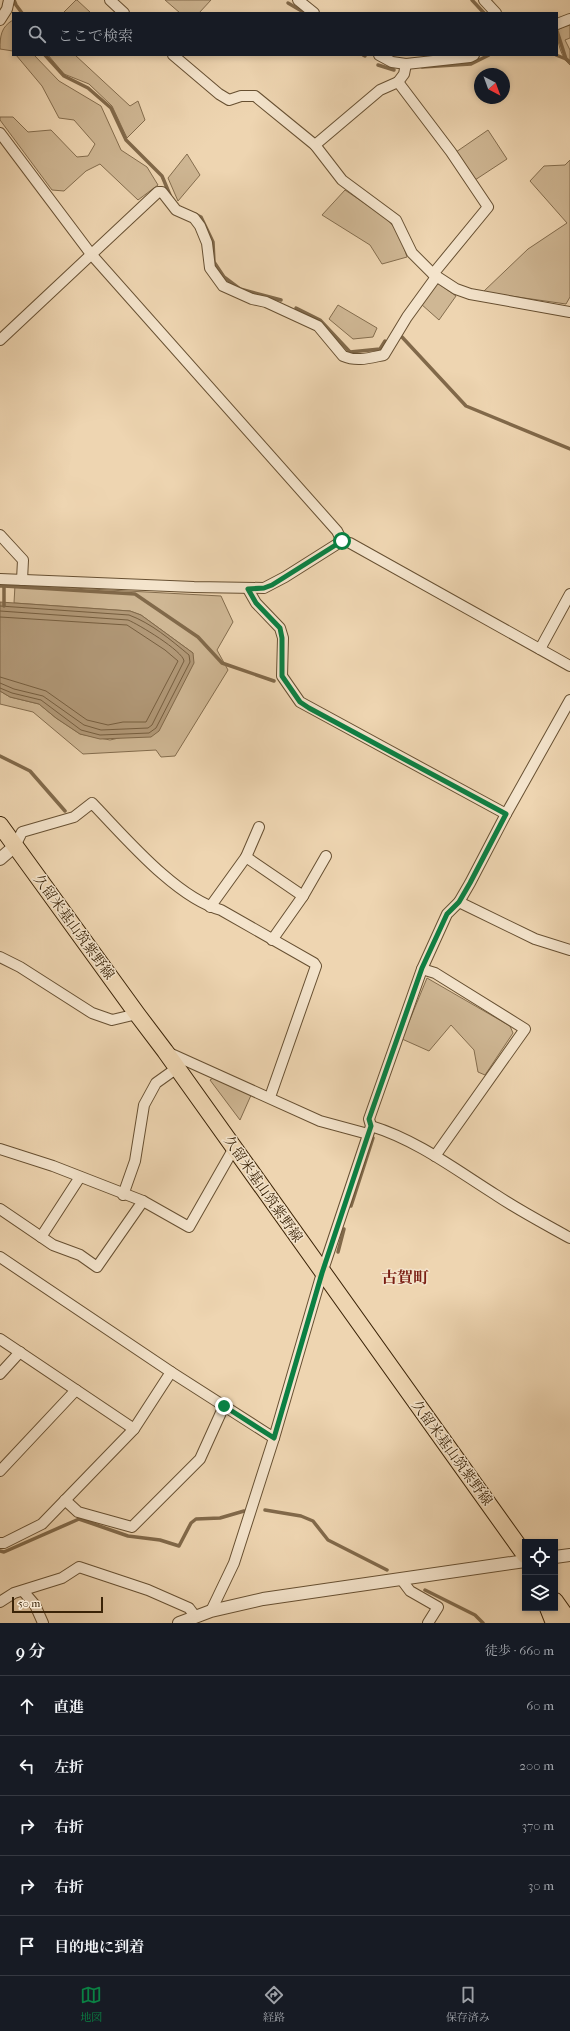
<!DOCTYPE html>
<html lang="ja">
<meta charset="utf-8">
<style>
body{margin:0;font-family:"IM FELL French Canon","Noto Serif JP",serif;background:#20242c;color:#f1f3f6}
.controls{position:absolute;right:12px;bottom:12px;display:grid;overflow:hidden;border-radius:0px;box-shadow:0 2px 6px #0003}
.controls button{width:36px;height:36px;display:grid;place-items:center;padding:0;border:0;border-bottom:1px solid #363941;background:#171b24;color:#f1f3f6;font:20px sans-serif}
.compass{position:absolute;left:474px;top:68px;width:36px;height:36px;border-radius:50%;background:#171b24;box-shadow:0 2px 6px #0003;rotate:139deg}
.scale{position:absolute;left:12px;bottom:10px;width:91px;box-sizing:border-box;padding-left:4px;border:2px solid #3a2307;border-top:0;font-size:11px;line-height:14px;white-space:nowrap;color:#3a2307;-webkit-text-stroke:3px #f4e4cc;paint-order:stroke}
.stop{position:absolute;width:12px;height:12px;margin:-9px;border:3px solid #0b8043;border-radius:50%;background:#fff}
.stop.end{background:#0b8043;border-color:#fff;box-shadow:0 1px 4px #0008}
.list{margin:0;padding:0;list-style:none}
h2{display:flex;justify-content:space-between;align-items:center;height:52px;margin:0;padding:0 16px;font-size:17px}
h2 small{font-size:13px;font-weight:400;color:#9ea1a6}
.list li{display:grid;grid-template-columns:26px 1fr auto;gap:12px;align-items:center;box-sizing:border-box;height:60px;padding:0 16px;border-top:1px solid #363941}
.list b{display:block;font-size:15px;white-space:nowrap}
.list em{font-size:13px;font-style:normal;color:#9ea1a6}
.icon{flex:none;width:22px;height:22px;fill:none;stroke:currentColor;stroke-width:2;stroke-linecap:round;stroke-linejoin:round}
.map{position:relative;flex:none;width:570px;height:1623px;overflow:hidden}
.search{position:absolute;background:#171b24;box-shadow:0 2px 6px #0003;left:12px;right:12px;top:12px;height:44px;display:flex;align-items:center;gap:10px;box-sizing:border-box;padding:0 14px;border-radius:0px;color:#9ea1a6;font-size:15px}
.sheet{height:352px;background:#171b24}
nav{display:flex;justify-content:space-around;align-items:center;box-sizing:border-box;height:56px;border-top:1px solid #363941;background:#171b24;font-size:11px;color:#9ea1a6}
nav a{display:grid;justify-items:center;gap:2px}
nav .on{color:#0b8043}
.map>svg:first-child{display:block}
.green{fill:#cfb794;stroke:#846d4e}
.water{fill:#b19877;stroke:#81694a}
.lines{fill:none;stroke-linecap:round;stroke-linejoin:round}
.shore{stroke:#765e3f;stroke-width:1}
.stream{stroke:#81694a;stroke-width:3.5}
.minor-casing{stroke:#675032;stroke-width:12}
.tertiary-casing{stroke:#675032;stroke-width:14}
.primary-casing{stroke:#3a2307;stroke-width:18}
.minor{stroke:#f4e4cc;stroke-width:10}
.tertiary{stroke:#f4e4cc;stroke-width:12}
.primary{stroke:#eed5b1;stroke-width:16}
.route{stroke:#0b8043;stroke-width:5}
.labels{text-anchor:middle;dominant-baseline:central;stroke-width:3;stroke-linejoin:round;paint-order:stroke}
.street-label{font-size:14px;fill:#3a2307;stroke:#f4e4cc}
.quarter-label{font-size:16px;font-weight:bold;fill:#7a1f14;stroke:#f4e4cc}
</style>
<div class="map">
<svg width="570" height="1623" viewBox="0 0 570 1623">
<rect width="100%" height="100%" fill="#eed5b1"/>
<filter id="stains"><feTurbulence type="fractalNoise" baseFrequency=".005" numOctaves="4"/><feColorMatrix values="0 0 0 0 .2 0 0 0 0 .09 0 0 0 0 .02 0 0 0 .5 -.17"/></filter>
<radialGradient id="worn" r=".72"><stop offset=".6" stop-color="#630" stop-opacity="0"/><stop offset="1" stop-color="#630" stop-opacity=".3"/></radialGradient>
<!-- green -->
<g class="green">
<polygon points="76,0 77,0 91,13 63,13"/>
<polygon points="165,0 211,0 199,13 180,13"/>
<path d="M13 20V51L0 49C0 36 1 27 13 20Z"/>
<path d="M570 24V38L565 40 570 50V65C561 58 557 41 557 30Z"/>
<polygon points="16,55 34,55 59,81 101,106 121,150 147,167 158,185 138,200 100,164 86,171 64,191 52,190 0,120 0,117 13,117 28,132 51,130 77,157 88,156 95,144 74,120 59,118 42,86"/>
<polygon points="48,55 75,55 130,106 138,101 145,120 127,138 112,106 89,84 64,74"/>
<polygon points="488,130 507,159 475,180 456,152"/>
<polygon points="187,154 200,175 178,201 168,178"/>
<polygon points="570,160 570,297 566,304 483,292 528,249 567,223 530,181 544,166 565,165"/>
<polygon points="345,190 386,218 399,233 407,257 382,264 370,245 322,215"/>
<polygon points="436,282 456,296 439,320 421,304"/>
<polygon points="338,305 377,328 373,337 353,339 329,319"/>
<polygon points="15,585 221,596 233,622 217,650 228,670 175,756 161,757 156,750 83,754 33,712 0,704 0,691 10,697 39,704 56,718 80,734 110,740 123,737 138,737 193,653 141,615 130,611 14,603"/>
<polygon points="427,978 510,1026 513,1033 485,1075 478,1072 474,1050 451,1025 429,1051 402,1039"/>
<polygon points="215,1077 252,1093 240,1120 210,1080"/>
</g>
<!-- water -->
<polygon class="water" points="0,602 130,611 141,615 193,653 194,663 159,731 151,737 100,739 80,734 56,718 39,704 10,697 0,691"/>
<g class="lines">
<!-- shore -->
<g class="shore">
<path d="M0 606 129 615C151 623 171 640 189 655L190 662 156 728 149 733 100 735 81 730 41 700 12 693 0 688"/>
<path d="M0 611 128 620C138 624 183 651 184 661L152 725 148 728 101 730 84 725 43 696 14 689 0 683"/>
<polyline points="0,617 127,625 165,650 178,661 146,722 123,722 108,725 87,720 46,691 0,677"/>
</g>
<!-- stream -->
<g class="stream">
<polyline points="14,0 16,5 22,13"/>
<polyline points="472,0 484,13"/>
<polyline points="288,3 305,13"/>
<polyline points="557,31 566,59 570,62"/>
<polyline points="45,55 64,76 88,88 111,108 126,140 162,176 170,195"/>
<polyline points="363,55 365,56"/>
<polyline points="556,55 566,59"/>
<polyline points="378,65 394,70"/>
<polyline points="422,67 471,64 489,55"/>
<polyline points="195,214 201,217 213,242 214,262 224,277 240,289 281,300"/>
<polyline points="296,308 320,320 350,352 380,349 385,341"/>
<polyline points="402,337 466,406 570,449"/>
<polyline points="0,586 4,586 4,606"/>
<polyline points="4,586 135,594 198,637 222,663 274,681"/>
<polyline points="0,756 30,771 65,811"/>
<polyline points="351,1206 373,1138"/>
<polyline points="338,1252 344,1229"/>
<polyline points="265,1510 301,1516 313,1521 328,1540 387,1570"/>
<polyline points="0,1551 4,1552 79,1519 128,1536 160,1540 179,1546 191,1523 196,1519 220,1518 244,1511"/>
<polyline points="425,1590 475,1615 483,1623"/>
</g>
<!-- minor casing -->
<g class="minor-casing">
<g id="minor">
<polyline points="110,0 124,13"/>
<polyline points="298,0 314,13"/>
<polyline points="484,0 496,13"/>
<polyline points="0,20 7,9 9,0"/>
<polyline points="557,24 570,19"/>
<polyline points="173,55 219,94 229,100 241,96 255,96 315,145 342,180 396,220 412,253 433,274 456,289 470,294 570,312"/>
<polyline points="379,55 392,62 406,64 470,57 474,55"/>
<polyline points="398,82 404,74 406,64"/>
<polyline points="0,133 91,254 337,531 342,541"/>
<polyline points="315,145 380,90 398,82 451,152 488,207 433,274"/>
<path d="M0 340 158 192H162L176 210 194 218 200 226 207 243 210 268 223 286 252 299 266 302 318 326 343 356C357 362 369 358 384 355L407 317 436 277"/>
<polyline points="0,535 23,560 22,580"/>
<polyline points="0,579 194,587 264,588 285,577 342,541 350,543 570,666"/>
<polyline points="248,589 256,603 280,628 283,638 282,676 300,702 506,814"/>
<polyline points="540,649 570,594"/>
<path d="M15 846 22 832 74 817 92 803C124 836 176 898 221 910L314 963 316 966 270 1097"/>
<polyline points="246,857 303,896"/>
<polyline points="459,902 535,939 570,950"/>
<polyline points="210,907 246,857 259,827"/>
<polyline points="272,940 303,896 326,856"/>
<polyline points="0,957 20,967 92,1013 112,1020 137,1014"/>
<polyline points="422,969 435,973 525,1029 435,1156"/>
<polyline points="167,1052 320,1121 368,1134"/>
<path d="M371 1126C417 1140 456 1170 496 1195 520 1211 545 1224 570 1238"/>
<polyline points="0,1149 53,1166 143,1201 189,1227 234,1148"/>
<polyline points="123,1195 135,1161 144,1105 156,1083 177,1068"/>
<polyline points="0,1209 53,1245 80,1255 97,1267 143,1201"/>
<polyline points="41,1237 80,1177"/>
<polyline points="0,1257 171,1372 274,1438"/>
<polyline points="0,1339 134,1429"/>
<polyline points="0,1374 20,1352"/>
<polyline points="0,1471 76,1390"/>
<polyline points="65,1500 78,1512 132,1527 200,1459 224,1406"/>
<polyline points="0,1543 4,1543 42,1524 134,1429 171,1372"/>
<polyline points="401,1579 410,1591 438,1607 428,1623"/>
<polyline points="23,1591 35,1605 43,1623"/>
<polyline points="0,1602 14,1593 62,1578 79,1567 148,1590 189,1608 195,1616"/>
<polyline points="211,1611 234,1563 274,1438 322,1273 371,1126 369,1119 422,969 447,914 459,902 470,883 506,814 570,700"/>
</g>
</g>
<!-- tertiary casing -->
<g class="tertiary-casing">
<g id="tertiary">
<polyline points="0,859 15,846"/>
<polyline points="555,1557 570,1555"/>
<polyline points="179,1623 211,1611 263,1599 525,1561"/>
</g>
</g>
<!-- primary casing -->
<g class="primary-casing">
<g id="primary">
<polyline points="0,825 137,1014 165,1051 525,1555"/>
<polyline points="555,1601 570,1622"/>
<polyline points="548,1608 554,1623"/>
</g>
</g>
<!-- minor -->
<use href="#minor" class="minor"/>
<!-- tertiary -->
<use href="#tertiary" class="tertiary"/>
<!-- primary -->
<use href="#primary" class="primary"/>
</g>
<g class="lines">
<!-- route -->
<polyline class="route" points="224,1406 274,1438 322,1273 371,1126 369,1119 422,968 447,914 459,902 470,883 506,814 309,708 300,702 282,676 282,638 280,628 256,603 248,589 264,588 272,585 342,541"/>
</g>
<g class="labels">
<!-- street labels -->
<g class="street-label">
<text transform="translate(74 927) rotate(54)">久留米基山筑紫野線</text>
<text transform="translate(263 1189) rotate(55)">久留米基山筑紫野線</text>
<text transform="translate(452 1453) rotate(54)">久留米基山筑紫野線</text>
</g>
<!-- quarter labels -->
<g class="quarter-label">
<text x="405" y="1277">古賀町</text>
</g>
</g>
<rect width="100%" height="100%" filter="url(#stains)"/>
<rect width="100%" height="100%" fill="url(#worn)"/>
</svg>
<div class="controls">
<button><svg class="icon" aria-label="locate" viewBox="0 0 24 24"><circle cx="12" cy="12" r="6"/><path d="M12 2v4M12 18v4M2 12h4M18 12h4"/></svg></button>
<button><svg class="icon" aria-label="layers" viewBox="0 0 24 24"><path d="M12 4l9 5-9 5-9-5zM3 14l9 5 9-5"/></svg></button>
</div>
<svg class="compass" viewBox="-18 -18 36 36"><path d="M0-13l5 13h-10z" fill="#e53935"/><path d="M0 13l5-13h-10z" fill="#9ea1a6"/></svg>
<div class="scale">50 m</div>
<div class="stop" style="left:342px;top:541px"></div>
<div class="stop end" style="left:224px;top:1406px"></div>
<div class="search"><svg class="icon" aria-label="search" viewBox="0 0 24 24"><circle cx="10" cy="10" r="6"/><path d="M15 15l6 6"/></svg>ここで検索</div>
</div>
<section class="sheet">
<h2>9 分<small>徒歩 · 660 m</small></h2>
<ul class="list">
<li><svg class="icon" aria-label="ahead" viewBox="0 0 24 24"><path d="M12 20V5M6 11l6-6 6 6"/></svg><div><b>直進</b></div><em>60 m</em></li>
<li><svg class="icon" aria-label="left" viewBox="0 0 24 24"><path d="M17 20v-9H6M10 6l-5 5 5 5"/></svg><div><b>左折</b></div><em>200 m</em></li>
<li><svg class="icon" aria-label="right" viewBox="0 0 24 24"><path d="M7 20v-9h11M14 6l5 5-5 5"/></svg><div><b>右折</b></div><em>370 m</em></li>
<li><svg class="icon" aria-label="right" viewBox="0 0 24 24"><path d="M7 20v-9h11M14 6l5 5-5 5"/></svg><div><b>右折</b></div><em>30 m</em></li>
<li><svg class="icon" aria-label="arrive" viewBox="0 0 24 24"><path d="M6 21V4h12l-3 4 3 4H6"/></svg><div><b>目的地に到着</b></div></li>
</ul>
</section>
<nav>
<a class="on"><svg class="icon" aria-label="map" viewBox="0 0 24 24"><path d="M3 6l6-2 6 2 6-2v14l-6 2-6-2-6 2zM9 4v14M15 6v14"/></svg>地図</a>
<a><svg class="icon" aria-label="directions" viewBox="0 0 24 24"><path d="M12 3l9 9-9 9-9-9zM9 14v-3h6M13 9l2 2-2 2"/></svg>経路</a>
<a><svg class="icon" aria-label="saved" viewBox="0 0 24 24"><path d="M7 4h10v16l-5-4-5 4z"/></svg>保存済み</a>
</nav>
